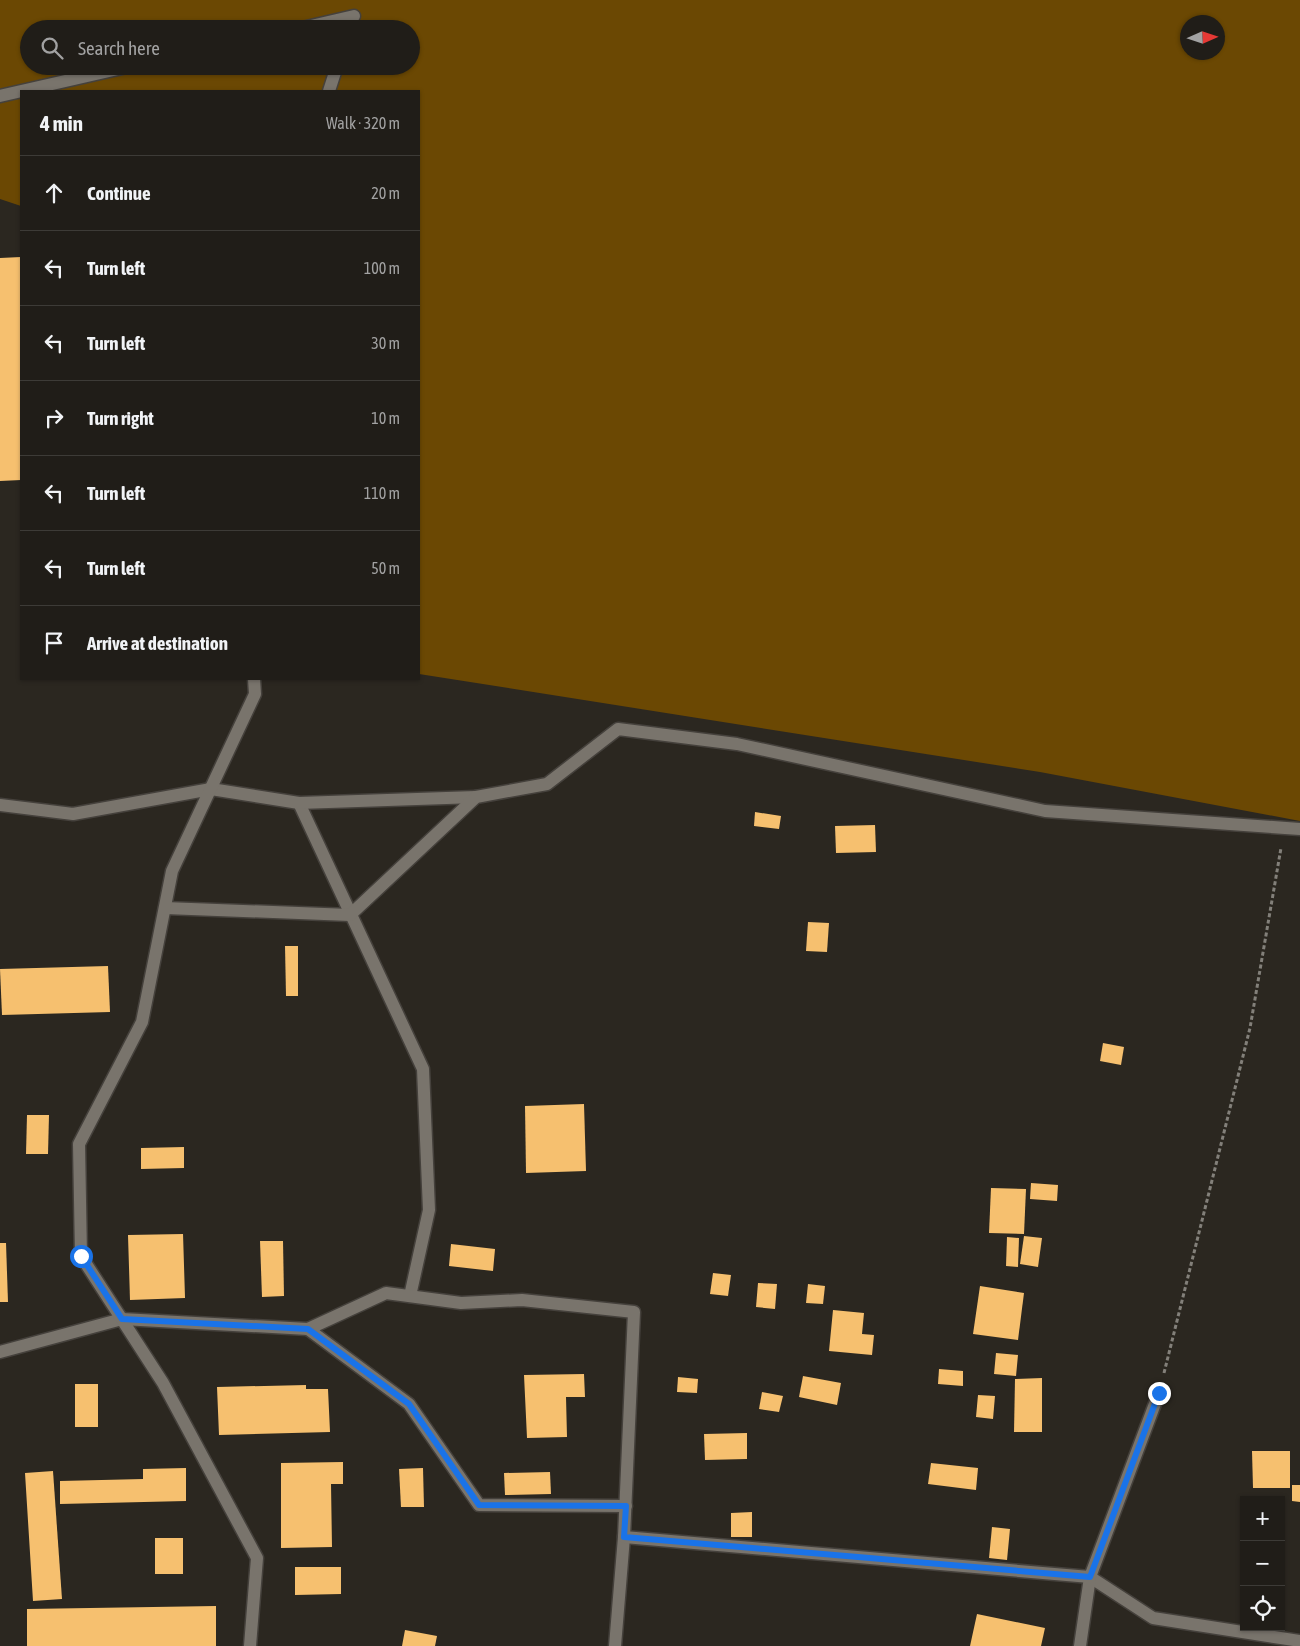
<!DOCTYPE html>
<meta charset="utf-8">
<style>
body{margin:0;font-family:"Asap Condensed",sans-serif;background:#2d2a25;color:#f1f3f6}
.controls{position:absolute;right:15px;bottom:15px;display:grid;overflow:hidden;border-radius:0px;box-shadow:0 1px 4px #0004}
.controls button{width:45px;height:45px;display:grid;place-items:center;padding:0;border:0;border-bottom:1px solid #3d3b37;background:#201d18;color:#f1f3f6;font:25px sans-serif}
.compass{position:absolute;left:1180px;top:15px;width:45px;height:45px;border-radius:50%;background:#201d18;box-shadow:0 1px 4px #0004;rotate:87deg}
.stop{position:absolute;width:15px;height:15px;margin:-11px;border:4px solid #1a73e8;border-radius:50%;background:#fff}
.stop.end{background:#1a73e8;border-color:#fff;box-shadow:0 1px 5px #0008}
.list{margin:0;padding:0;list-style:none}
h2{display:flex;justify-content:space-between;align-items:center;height:65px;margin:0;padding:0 20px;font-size:21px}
h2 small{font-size:16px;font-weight:400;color:#a2a2a2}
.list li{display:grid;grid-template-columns:32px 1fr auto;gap:15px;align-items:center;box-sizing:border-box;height:75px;padding:0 20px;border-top:1px solid #3d3b37}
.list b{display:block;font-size:19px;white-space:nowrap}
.list em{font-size:16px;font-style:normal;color:#a2a2a2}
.icon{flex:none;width:28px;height:28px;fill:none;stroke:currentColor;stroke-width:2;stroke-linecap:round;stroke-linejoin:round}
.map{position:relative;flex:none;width:1300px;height:1646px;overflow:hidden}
.search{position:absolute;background:#201d18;box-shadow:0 1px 4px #0004;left:20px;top:20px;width:400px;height:55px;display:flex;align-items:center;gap:12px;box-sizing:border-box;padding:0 18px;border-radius:28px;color:#a2a2a2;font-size:19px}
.panel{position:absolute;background:#201d18;box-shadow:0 1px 4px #0004;left:20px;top:90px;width:400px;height:590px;border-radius:0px}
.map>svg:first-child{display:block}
.green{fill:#6b4803;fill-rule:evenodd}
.building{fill:#f6c06f}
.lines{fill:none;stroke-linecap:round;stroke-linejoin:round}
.street-casing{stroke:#45413c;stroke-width:15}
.path{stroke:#83807a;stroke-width:3;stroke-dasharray:4 2.5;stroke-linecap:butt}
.street{stroke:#79746c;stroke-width:12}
.route{stroke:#1a73e8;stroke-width:6}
</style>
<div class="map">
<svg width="1300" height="1646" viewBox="0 0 1300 1646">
<rect width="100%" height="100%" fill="#2b2720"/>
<!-- green -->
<path class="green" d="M0 0H1300V821L1040 772 419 674V91H21V206L0 199ZM1188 22H1218V52H1188ZM29 29H411V66H29Z"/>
<!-- building -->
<g class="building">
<polygon points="21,257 21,480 0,481 0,258"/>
<polygon points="755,812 781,816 779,829 754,826"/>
<polygon points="875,825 876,852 836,853 835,826"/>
<polygon points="808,922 829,923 827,952 806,951"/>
<polygon points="285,946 298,946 298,996 286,996"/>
<polygon points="108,966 110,1012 2,1015 0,969"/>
<polygon points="1103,1043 1124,1047 1121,1065 1100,1061"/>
<polygon points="584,1104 586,1171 526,1173 525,1106"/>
<polygon points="27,1115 49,1115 48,1154 26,1154"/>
<polygon points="184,1147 184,1168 141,1169 141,1148"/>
<polygon points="1031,1183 1058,1185 1057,1201 1030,1199"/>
<polygon points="991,1188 1026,1189 1024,1234 989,1233"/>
<polygon points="183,1234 185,1298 130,1300 128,1235"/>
<polygon points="1024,1236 1042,1238 1038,1267 1020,1264"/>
<polygon points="1007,1237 1019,1238 1018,1267 1006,1266"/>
<polygon points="260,1241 283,1241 284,1296 262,1297"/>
<polygon points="0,1243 6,1243 8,1302 0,1302"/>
<polygon points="451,1244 495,1249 493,1271 449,1266"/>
<polygon points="713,1273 731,1275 728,1296 710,1294"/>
<polygon points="758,1283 777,1284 775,1309 756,1307"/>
<polygon points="808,1284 825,1286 823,1304 806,1303"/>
<polygon points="980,1286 1024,1293 1018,1340 973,1334"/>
<polygon points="833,1310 864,1313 862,1334 874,1335 872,1355 829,1351"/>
<polygon points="996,1353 1018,1355 1016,1376 994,1374"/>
<polygon points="939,1369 963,1371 963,1386 938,1384"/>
<polygon points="584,1374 585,1397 566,1397 567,1437 527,1438 524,1375"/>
<polygon points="803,1376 841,1383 837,1405 799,1397"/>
<polygon points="678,1377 698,1379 697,1393 677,1392"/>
<polygon points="1042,1378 1042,1432 1014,1432 1015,1379"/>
<rect x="75" y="1384" width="23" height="43"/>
<polygon points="306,1385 306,1389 328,1389 330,1432 219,1435 217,1387"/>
<polygon points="762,1392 783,1396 779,1412 759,1409"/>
<polygon points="978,1395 995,1396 993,1419 976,1417"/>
<polygon points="747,1433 747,1459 705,1460 704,1434"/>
<polygon points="1252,1451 1290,1451 1290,1488 1253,1488"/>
<polygon points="343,1462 343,1484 331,1484 332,1547 281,1548 281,1463"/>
<polygon points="931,1463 978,1468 976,1490 928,1484"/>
<polygon points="186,1468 186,1501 60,1504 60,1481 143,1479 143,1469"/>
<polygon points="423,1468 424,1507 401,1507 399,1469"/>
<polygon points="53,1471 62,1599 33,1601 25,1473"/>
<polygon points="550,1472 551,1494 505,1495 504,1473"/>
<polygon points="1292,1485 1300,1485 1300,1502 1292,1501"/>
<polygon points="752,1512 752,1537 731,1537 731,1513"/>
<polygon points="992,1527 1010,1529 1007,1560 989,1558"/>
<rect x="155" y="1538" width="28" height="36"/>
<polygon points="295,1567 341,1567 341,1594 295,1595"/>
<polygon points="216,1606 216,1646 27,1646 27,1609"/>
<polygon points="977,1614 1045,1628 1041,1646 970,1646"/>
<polygon points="405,1630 437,1636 435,1646 402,1646"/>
</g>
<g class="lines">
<!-- street casing -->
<g class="street-casing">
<g id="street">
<polyline points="298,29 354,16"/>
<polyline points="329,91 337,66"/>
<polyline points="0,96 131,66"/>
<polyline points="299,803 423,1069 429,1210 410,1296"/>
<polyline points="0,805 73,814 211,789 299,803 476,797"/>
<polyline points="165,908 350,915 476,797 547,784 618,729 737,744 1045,811 1300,829"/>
<polyline points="308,1329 409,1404 479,1505 626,1506"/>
<polyline points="0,1352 122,1319 308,1329 386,1293 461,1303 522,1300 634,1312 624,1537 615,1646"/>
<polyline points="624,1537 1090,1577 1153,1618 1300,1641"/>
<polyline points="250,1646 257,1558 163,1383 81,1256 79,1144 142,1022 172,871 255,694 254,679"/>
<polyline points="1080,1646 1090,1577 1159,1393"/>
</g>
</g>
<!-- path -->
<polyline class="path" points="1164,1373 1250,1028 1281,848"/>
<!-- street -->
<use href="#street" class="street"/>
</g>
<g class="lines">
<!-- route -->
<polyline class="route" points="81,1256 122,1319 308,1329 409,1404 479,1505 626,1506 624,1537 1090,1577 1159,1393"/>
</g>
</svg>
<div class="controls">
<button>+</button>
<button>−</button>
<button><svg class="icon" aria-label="locate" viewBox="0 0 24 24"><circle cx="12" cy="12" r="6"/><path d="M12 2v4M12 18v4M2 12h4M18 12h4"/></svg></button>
</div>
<svg class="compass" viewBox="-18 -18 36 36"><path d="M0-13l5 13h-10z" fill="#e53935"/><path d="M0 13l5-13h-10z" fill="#a2a2a2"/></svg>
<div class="stop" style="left:81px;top:1256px"></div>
<div class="stop end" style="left:1159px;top:1393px"></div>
<div class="search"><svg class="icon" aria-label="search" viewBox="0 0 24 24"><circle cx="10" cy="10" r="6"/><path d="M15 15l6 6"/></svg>Search here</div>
<section class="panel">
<h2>4 min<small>Walk · 320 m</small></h2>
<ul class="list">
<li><svg class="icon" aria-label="ahead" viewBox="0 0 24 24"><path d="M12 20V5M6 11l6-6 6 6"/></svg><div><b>Continue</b></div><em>20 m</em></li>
<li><svg class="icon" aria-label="left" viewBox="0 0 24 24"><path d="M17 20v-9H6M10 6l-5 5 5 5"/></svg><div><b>Turn left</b></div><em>100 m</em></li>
<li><svg class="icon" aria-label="left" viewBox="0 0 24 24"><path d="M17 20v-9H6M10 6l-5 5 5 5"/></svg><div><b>Turn left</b></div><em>30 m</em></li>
<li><svg class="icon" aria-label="right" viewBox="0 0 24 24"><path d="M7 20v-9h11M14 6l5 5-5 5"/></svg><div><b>Turn right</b></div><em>10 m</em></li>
<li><svg class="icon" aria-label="left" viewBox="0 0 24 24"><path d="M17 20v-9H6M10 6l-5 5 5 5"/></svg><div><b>Turn left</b></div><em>110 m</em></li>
<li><svg class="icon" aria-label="left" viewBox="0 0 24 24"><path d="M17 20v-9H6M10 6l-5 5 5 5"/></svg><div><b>Turn left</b></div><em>50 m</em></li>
<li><svg class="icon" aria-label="arrive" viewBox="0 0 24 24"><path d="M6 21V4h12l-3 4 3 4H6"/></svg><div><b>Arrive at destination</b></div></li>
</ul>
</section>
</div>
